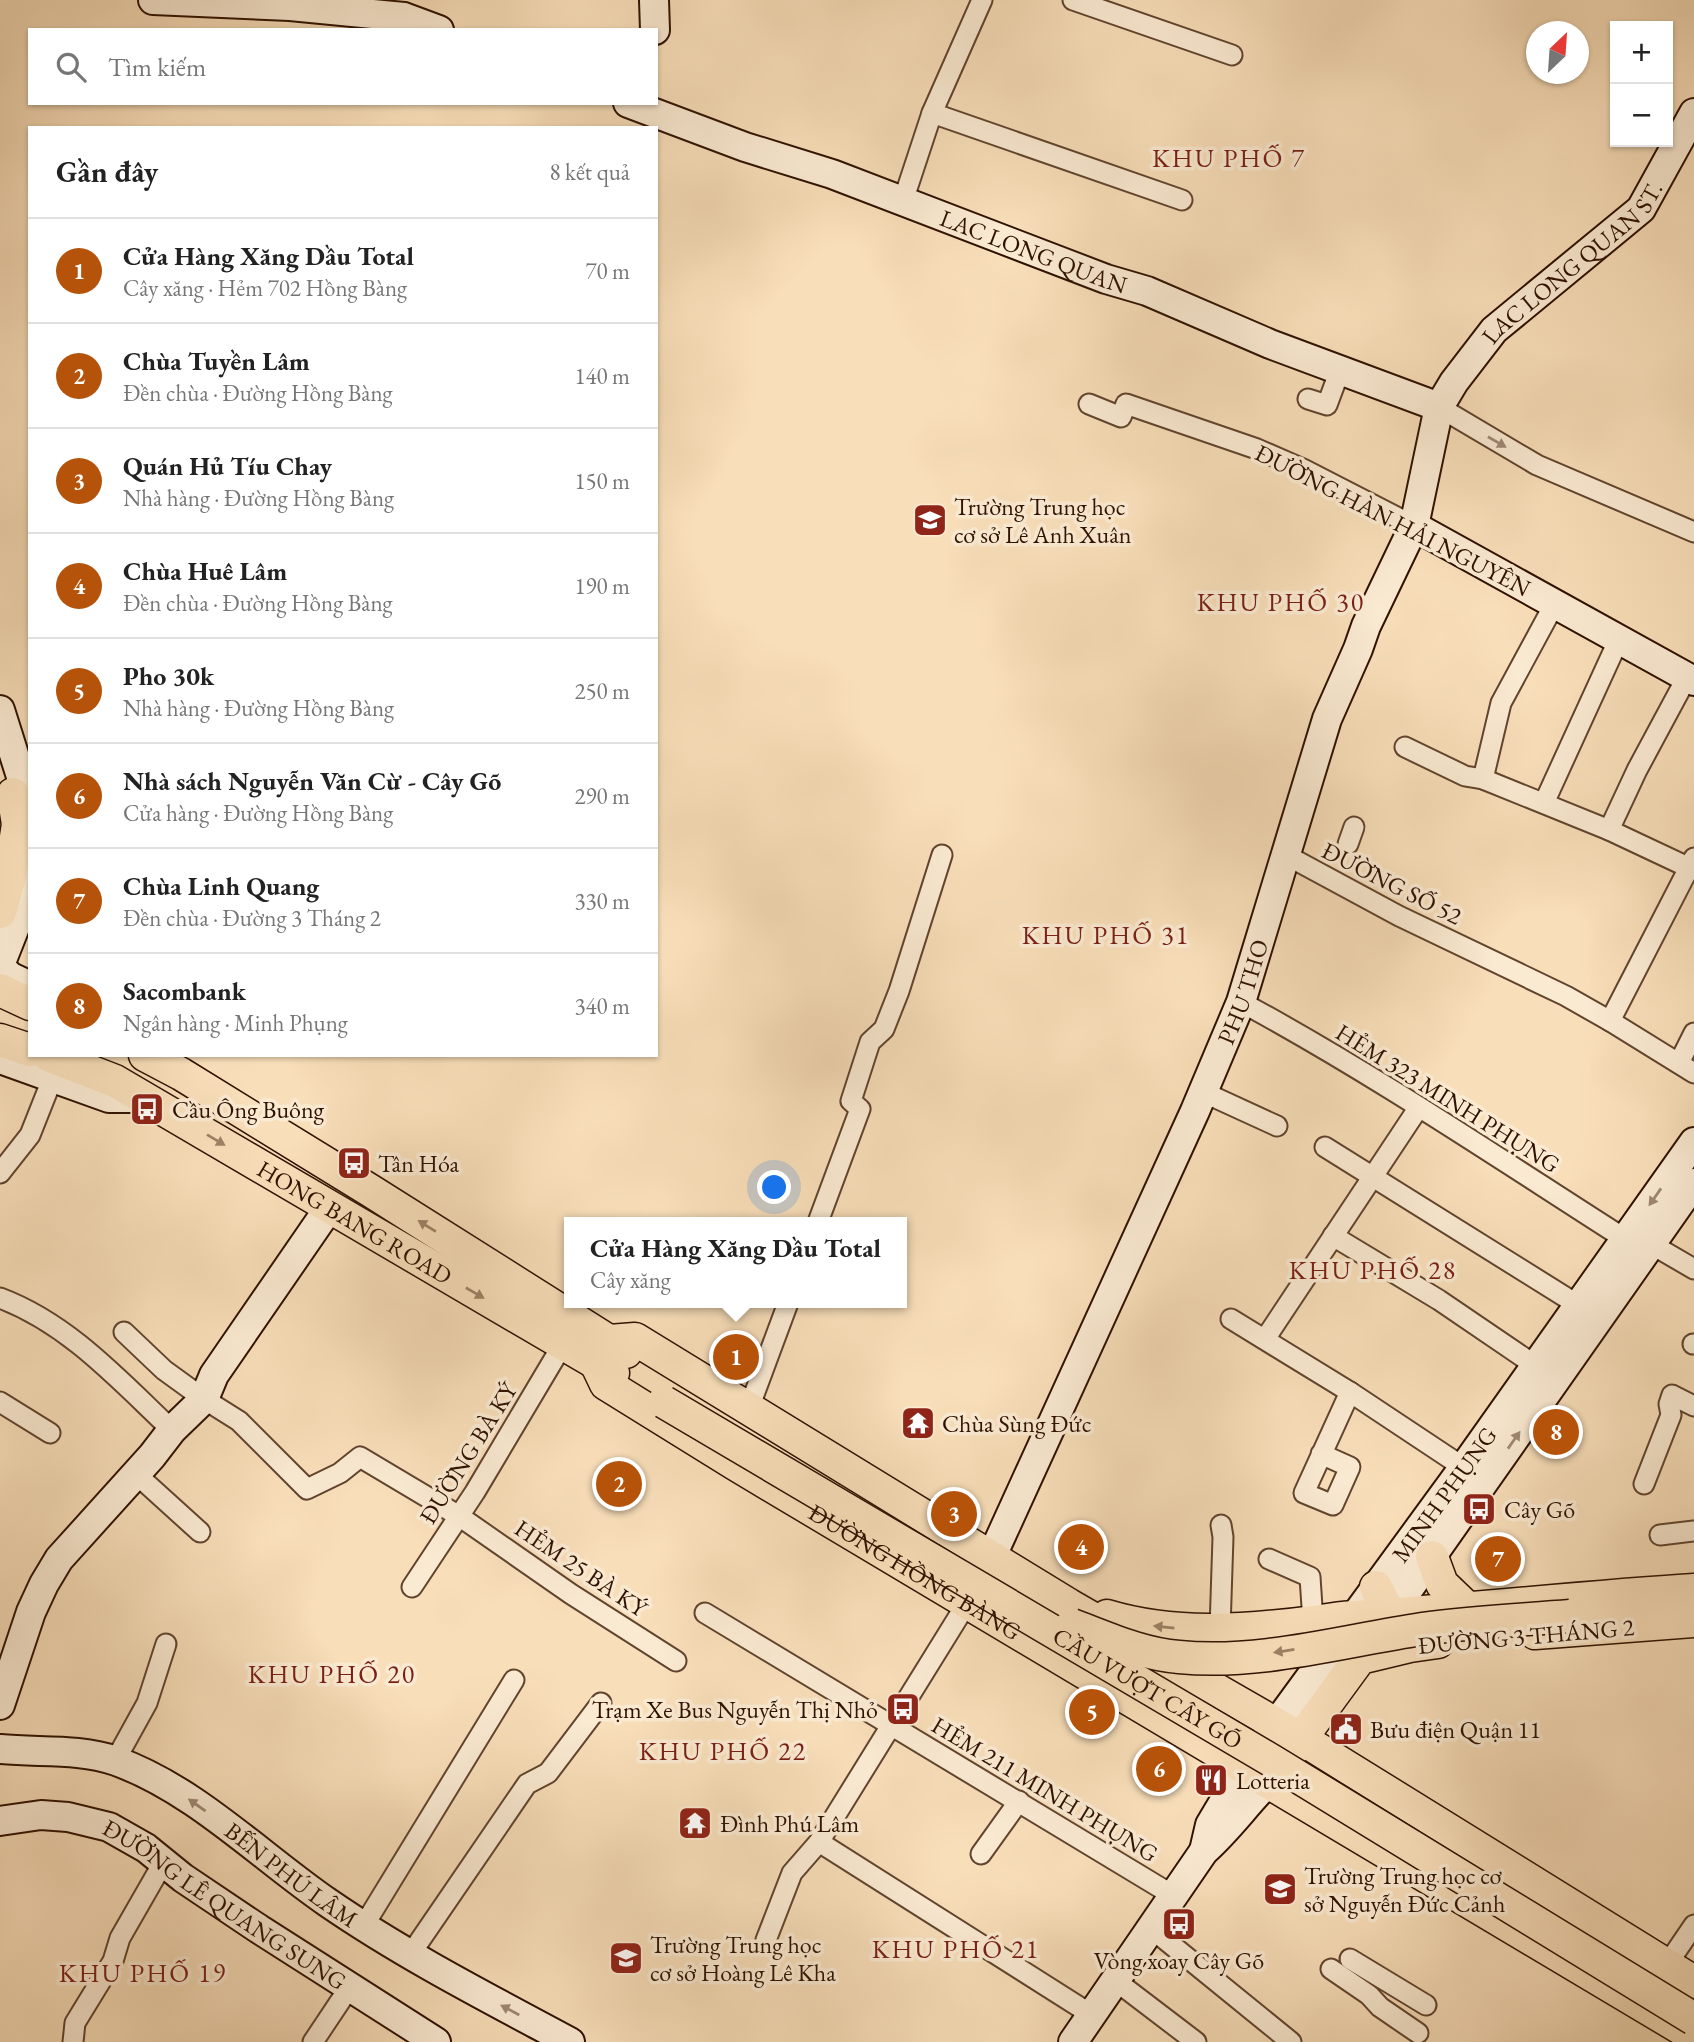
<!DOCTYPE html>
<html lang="vi">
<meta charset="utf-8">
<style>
body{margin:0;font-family:"EB Garamond",serif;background:#f6f6f6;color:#222}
.controls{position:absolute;right:21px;top:21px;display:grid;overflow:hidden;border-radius:0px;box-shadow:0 2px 5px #0004}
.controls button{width:63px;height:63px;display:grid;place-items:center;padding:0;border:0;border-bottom:2px solid #e0e0e0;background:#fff;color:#222;font:35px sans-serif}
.compass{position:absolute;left:1526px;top:21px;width:63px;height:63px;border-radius:50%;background:#fff;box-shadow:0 2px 5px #0004;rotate:25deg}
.you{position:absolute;left:775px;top:1188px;width:24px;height:24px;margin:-18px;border:5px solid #fff;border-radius:50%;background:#1a73e8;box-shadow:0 0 0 10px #1a73e833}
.badge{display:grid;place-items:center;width:46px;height:46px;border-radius:50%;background:#b45309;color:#fff;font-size:23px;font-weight:700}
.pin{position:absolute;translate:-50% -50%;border:4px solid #fff;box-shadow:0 2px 7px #0006}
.popup{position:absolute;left:564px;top:1217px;width:343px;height:91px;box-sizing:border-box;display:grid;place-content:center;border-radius:0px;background:#fff;filter:drop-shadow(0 2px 5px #0005);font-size:23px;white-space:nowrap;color:#767676}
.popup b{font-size:26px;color:#222}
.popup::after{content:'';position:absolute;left:50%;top:100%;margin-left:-14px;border:14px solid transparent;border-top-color:#fff}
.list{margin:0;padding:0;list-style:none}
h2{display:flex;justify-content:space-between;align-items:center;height:91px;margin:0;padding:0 28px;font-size:30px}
h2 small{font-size:23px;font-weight:400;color:#767676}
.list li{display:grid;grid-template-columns:46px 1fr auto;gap:21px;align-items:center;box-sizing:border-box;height:105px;padding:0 28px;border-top:2px solid #e0e0e0}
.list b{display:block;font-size:26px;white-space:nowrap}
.list p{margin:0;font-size:23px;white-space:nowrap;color:#767676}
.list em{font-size:23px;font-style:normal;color:#767676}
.icon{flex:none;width:38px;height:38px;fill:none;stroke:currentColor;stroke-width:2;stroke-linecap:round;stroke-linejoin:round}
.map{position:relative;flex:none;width:1694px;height:2042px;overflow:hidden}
.search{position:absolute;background:#fff;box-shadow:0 2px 5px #0004;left:28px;top:28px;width:630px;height:77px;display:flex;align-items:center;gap:18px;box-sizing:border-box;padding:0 24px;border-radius:0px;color:#767676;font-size:26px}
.panel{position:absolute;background:#fff;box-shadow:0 2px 5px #0004;left:28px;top:126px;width:630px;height:931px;border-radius:0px}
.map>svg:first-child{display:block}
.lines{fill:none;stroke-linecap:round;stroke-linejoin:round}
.street-casing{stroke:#61442e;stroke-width:23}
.secondary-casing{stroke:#2f1100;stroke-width:32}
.primary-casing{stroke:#2f1100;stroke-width:35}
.street{stroke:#faead2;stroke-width:19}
.secondary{stroke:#faead2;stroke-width:28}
.primary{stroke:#f8deb9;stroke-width:32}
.primary-bridge-casing{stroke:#2f1100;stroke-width:35;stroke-linecap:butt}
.primary-bridge{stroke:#f8deb9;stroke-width:32}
.oneway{fill:#9f8874}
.oneway2{fill:#9e8266}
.labels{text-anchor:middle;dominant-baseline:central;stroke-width:7;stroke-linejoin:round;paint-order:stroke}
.street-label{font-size:24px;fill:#2f1100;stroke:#faead2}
.poi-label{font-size:24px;fill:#2f1100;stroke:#faead2;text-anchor:start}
.neighbourhood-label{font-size:26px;letter-spacing:2px;fill:#7a1f14;stroke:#faead2}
</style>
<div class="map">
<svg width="1694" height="2042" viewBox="0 0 1694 2042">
<rect width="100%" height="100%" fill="#f8deb9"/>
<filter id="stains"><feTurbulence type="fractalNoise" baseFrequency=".00286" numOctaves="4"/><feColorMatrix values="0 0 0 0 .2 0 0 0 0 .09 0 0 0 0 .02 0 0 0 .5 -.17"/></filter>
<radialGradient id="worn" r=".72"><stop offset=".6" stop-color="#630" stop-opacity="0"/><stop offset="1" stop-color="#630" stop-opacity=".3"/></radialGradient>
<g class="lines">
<!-- street casing -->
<g class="street-casing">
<g id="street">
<polyline points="1073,0 1232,55"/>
<polyline points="932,113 1182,200"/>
<polyline points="903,201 932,113 982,0"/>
<polyline points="1308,399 1327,405 1340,370"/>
<polyline points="1089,404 1121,417 1126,404 1257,449 1303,469 1414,526"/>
<polyline points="1439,407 1537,465 1694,532"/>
<polyline points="1405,747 1465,776 1483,779 1609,830 1694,870"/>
<polyline points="1483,779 1501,703 1555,603"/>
<polyline points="1544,803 1619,639"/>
<polyline points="1609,830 1637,770 1687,677"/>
<polyline points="1348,844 1354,827"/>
<polyline points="1286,855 1399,916 1566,996 1610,1021 1694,1073"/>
<path d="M1241 1002C1374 1074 1498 1158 1625 1239"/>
<polyline points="1610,1021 1694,858"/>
<polyline points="1679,1063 1694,1033"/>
<polyline points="1203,1092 1277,1126"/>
<polyline points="1325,1147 1578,1305"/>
<polyline points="0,1173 30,1135 53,1077"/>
<polyline points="818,1222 860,1109 851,1101 870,1042 884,1029 899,991 942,855"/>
<polyline points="1333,1236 1439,1300 1536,1366"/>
<polyline points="1651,1244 1694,1269"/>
<path d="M0 1298C69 1324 119 1380 172 1430"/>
<polyline points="1231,1319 1350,1392 1472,1473"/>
<polyline points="124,1332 164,1370 204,1399 239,1421 307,1489 340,1473 360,1457 459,1516 571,1594 676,1661"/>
<polyline points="1265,1339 1419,1107"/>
<polyline points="1693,1344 1694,1344"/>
<polyline points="0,1402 50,1433"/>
<polyline points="749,1408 788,1303"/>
<polyline points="1321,1454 1350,1467 1333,1505 1304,1493 1350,1392"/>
<polyline points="136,1474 200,1532"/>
<polyline points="1644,1484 1671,1415 1669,1404 1672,1395 1694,1406"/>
<polyline points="1660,1535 1694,1531"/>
<polyline points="1269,1559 1310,1577 1313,1622"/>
<polyline points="412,1587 475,1492 563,1344"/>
<polyline points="705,1613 1174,1896"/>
<polyline points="1220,1629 1223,1537 1221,1525"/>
<polyline points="115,1761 147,1703 166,1644"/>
<polyline points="819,1842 1092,2015"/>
<polyline points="981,1854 1019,1801"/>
<polyline points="363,1927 514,1680"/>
<polyline points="1152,1929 1291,2042"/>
<polyline points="766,1940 792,1873 819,1842 967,1603"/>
<polyline points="410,1955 527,1784 548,1773 601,1703"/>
<polyline points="1350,1959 1426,2005"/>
<polyline points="1666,1966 1694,1925"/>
<polyline points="1331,1969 1369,1995 1380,2007 1418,2033"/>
<polyline points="1116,1981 1196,2042"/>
<polyline points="73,2042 75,2023 113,1961 120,1938 163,1863"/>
<polyline points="313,2042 349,1988"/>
</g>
</g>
<!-- secondary casing -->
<g class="secondary-casing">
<g id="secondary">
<polyline points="153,0 290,6 404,17 439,30"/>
<polyline points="654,0 655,30"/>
<path id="s1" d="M628 103 745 147 832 174 1106 279 1147 291 1270 344 1439 407"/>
<polyline points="1414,526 1694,681"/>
<polyline points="0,710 30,805"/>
<polyline points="0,965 15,927 30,865"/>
<polyline points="0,967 11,977 30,986"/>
<polyline points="0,1059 109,1098 144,1098"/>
<path id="s2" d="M991 1558 1195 1111 1241 1002 1327 719 1358 649 1366 626 1414 526 1439 407 1454 382 1494 330 1641 209 1694 113"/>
<polyline points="1382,1627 1694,1183"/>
<polyline points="0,1705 31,1612 44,1584 59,1559 152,1456 172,1430 204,1399 214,1375 329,1208"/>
<path id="s3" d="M0 1749C38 1753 79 1748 116 1761 194 1789 259 1855 327 1902 404 1955 488 1998 570 2042"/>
<path id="s4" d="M0 1821 41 1815 68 1817 109 1827 146 1848 183 1878 259 1929 436 2042"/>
<path id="s5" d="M1204 1851 1210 1825 1244 1768 1464 1467 1694 1142"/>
<path d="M1073 2042 1204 1851C1228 1830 1246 1804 1269 1781"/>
</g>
</g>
<!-- primary casing -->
<g class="primary-casing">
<g id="primary">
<polyline points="0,912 10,876 18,824 13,794"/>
<polyline points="0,990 30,1004"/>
<polyline points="0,1040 30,1050"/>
<path id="s6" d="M48 1055 115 1081 613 1373"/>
<polyline points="145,1055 181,1074 371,1191 626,1352"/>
<polyline points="609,1341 635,1339 1069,1605 1302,1739 1694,1982"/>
<path id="s7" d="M596 1363 606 1384 735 1464 1694 2036"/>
<polyline points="1432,1557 1442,1584 1466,1607"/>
<polyline points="1376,1587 1398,1632"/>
<path d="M1107 1616C1173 1636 1245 1631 1313 1622 1327 1621 1341 1617 1355 1617 1468 1610 1581 1597 1694 1590"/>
<polyline points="1535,1633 1694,1621"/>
<polyline points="1289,1755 1360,1658 1410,1646 1438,1642"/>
</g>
</g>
<!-- street -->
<use href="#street" class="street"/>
<!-- secondary -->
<use href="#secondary" class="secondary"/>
<!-- primary -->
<use href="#primary" class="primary"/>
<!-- primary-bridge casing -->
<g class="primary-bridge-casing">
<g id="primary-bridge">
<path id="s8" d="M664 1402 1274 1762 1694 2019"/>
<path d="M1072 1625C1107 1638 1141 1654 1179 1657 1260 1665 1342 1641 1422 1629 1471 1622 1521 1620 1570 1616"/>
</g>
</g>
<!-- primary-bridge -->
<use href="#primary-bridge" class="primary-bridge"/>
</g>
<!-- one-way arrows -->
<defs><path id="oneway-solid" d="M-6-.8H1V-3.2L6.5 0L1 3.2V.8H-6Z" transform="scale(1.75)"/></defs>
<g class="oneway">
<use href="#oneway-solid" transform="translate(1497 442) rotate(30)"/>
<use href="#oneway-solid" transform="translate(1655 1197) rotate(125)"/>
<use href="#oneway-solid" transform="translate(1514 1440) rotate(-55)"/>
<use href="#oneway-solid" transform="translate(197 1805) rotate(-145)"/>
<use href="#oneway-solid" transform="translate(510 2010) rotate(-152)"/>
</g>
<g class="oneway2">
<use href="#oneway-solid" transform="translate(216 1140) rotate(31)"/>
<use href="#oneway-solid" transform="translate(427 1226) rotate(-148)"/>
<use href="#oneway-solid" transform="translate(475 1293) rotate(30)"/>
<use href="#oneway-solid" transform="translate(1164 1627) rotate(-174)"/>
<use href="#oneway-solid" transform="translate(1284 1651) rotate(171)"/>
</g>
<!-- icons -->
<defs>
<g id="school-square" transform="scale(1.75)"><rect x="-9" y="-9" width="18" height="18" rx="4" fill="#8f2418" stroke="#faead2"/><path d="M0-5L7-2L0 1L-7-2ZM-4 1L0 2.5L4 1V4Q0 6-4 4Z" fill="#fff"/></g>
<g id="bus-square" transform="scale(1.75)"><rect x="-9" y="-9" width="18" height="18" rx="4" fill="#8f2418" stroke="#faead2"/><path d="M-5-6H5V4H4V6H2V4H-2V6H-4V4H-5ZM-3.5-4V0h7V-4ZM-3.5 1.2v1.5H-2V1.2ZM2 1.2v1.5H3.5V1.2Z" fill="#fff"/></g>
<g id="temple-square" transform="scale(1.75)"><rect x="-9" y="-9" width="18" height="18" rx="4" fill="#8f2418" stroke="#faead2"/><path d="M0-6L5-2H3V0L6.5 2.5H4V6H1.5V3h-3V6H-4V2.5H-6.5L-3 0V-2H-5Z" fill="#fff"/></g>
<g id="civic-square" transform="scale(1.75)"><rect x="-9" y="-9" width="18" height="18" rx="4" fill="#8f2418" stroke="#faead2"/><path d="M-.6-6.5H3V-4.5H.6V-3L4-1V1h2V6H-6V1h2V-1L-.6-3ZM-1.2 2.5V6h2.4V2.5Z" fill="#fff"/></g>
<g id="restaurant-square" transform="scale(1.75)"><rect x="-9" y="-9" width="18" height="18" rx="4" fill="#8f2418" stroke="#faead2"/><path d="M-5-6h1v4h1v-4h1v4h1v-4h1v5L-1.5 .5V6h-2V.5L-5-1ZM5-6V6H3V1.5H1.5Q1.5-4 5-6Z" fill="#fff"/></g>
</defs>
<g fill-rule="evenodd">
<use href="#school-square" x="930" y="520"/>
<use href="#bus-square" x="147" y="1109"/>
<use href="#bus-square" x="354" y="1163"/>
<use href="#temple-square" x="918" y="1423"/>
<use href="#bus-square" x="1479" y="1509"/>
<use href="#bus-square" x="903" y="1709"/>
<use href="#civic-square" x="1346" y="1729"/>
<use href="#restaurant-square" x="1211" y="1780"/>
<use href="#temple-square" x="695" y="1823"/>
<use href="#school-square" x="1280" y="1889"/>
<use href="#bus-square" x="1179" y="1924"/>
<use href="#school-square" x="626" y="1958"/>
</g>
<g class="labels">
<!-- street labels -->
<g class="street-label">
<text stroke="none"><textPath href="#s1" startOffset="432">LAC LONG QUAN</textPath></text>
<text stroke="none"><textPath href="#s2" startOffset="1437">LAC LONG QUAN ST.</textPath></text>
<text transform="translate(1393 520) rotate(27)">ĐƯỜNG HÀN HẢI NGUYÊN</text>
<text transform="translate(1392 883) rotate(27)">ĐƯỜNG SỐ 52</text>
<text stroke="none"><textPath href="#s2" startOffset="620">PHU THO</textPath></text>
<text transform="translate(1448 1098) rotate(32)">HẺM 323 MINH PHỤNG</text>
<text stroke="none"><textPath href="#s6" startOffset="350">HONG BANG ROAD</textPath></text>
<text transform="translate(468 1453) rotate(-58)">ĐƯỜNG BÀ KÝ</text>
<text stroke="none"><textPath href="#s5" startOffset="432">MINH PHỤNG</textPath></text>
<text transform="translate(581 1568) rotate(34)">HẺM 25 BÀ KÝ</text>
<text stroke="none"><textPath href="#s7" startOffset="385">ĐƯỜNG HỒNG BÀNG</textPath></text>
<text transform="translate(1526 1636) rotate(-5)">ĐƯỜNG 3 THÁNG 2</text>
<text stroke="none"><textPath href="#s8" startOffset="562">CẦU VƯỢT CÂY GÕ</textPath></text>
<text transform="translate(1045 1789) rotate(31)">HẺM 211 MINH PHỤNG</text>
<text stroke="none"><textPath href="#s3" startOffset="327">BẾN PHÚ LÂM</textPath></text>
<text stroke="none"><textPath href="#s4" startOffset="250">ĐƯỜNG LÊ QUANG SUNG</textPath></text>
</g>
<!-- poi labels -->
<g class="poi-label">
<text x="954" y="506">Trường Trung học<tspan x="954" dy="28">cơ sở Lê Anh Xuân</tspan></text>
<text x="172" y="1109">Cầu Ông Buông</text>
<text x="378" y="1163">Tân Hóa</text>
<text x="942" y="1423">Chùa Sùng Đức</text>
<text x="1504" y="1509">Cây Gõ</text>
<text x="878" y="1709" text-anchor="end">Trạm Xe Bus Nguyễn Thị Nhỏ</text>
<text x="1370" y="1729">Bưu điện Quận 11</text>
<text x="1236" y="1780">Lotteria</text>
<text x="720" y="1823">Đình Phú Lâm</text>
<text x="1304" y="1875">Trường Trung học cơ<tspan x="1304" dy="28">sở Nguyễn Đức Cảnh</tspan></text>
<text x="650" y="1944">Trường Trung học<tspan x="650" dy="28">cơ sở Hoàng Lê Kha</tspan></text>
<text x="1179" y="1960" text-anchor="middle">Vòng xoay Cây Gõ</text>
</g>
<!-- neighbourhood labels -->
<g class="neighbourhood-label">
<text x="1229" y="158">KHU PHỐ 7</text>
<text x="1281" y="602">KHU PHỐ 30</text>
<text x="1106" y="935">KHU PHỐ 31</text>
<text x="1373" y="1270">KHU PHỐ 28</text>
<text x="332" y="1674">KHU PHỐ 20</text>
<text x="723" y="1751">KHU PHỐ 22</text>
<text x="956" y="1949">KHU PHỐ 21</text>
<text x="143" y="1973">KHU PHỐ 19</text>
</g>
</g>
<rect width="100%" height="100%" filter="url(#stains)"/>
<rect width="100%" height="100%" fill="url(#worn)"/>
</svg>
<div class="controls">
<button>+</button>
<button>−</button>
</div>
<svg class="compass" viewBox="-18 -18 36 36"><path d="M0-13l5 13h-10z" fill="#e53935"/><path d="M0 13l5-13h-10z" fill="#767676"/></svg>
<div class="you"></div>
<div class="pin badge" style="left:736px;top:1357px">1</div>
<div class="popup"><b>Cửa Hàng Xăng Dầu Total</b>Cây xăng</div>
<div class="pin badge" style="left:619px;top:1484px">2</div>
<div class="pin badge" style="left:954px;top:1514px">3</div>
<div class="pin badge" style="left:1081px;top:1547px">4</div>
<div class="pin badge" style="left:1092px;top:1712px">5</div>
<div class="pin badge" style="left:1159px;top:1769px">6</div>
<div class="pin badge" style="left:1498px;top:1559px">7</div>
<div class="pin badge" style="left:1556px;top:1432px">8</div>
<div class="search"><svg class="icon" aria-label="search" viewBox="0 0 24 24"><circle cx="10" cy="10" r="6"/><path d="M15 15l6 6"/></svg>Tìm kiếm</div>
<section class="panel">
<h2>Gần đây<small>8 kết quả</small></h2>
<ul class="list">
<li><span class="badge">1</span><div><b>Cửa Hàng Xăng Dầu Total</b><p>Cây xăng · Hẻm 702 Hồng Bàng</p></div><em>70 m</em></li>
<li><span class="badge">2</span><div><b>Chùa Tuyền Lâm</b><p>Đền chùa · Đường Hồng Bàng</p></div><em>140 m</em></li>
<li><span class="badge">3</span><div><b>Quán Hủ Tíu Chay</b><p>Nhà hàng · Đường Hồng Bàng</p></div><em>150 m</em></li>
<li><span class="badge">4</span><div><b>Chùa Huê Lâm</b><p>Đền chùa · Đường Hồng Bàng</p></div><em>190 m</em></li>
<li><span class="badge">5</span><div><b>Pho 30k</b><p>Nhà hàng · Đường Hồng Bàng</p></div><em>250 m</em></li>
<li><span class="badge">6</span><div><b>Nhà sách Nguyễn Văn Cừ - Cây Gõ</b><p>Cửa hàng · Đường Hồng Bàng</p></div><em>290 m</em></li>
<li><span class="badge">7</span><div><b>Chùa Linh Quang</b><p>Đền chùa · Đường 3 Tháng 2</p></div><em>330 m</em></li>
<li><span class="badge">8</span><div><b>Sacombank</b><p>Ngân hàng · Minh Phụng</p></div><em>340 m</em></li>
</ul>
</section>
</div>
